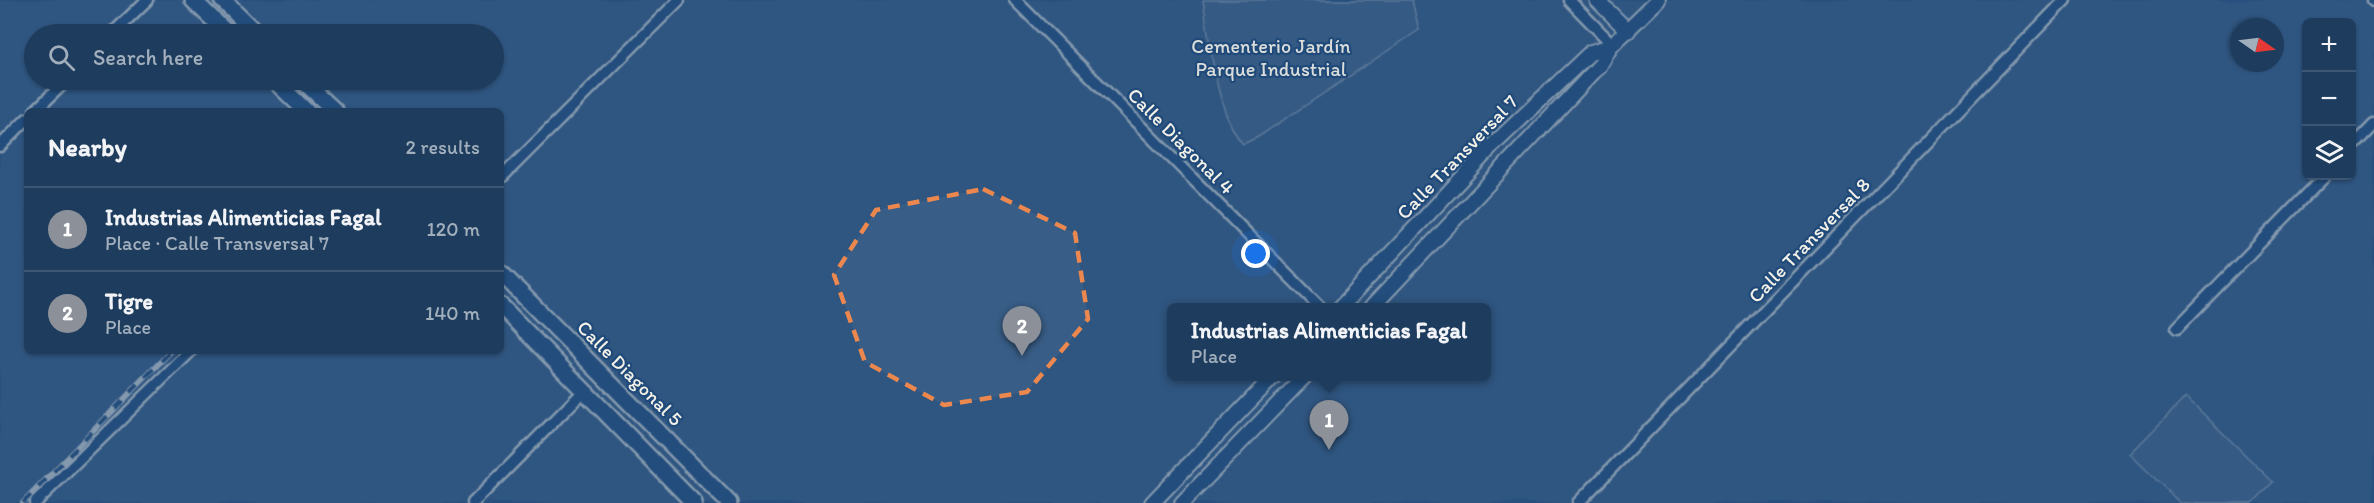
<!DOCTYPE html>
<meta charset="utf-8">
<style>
body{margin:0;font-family:Itim,sans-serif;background:#264464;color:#f1f3f6}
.controls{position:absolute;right:18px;top:18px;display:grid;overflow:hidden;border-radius:9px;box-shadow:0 2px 4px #0004}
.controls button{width:54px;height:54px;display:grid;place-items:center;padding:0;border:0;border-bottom:2px solid #3c5673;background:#1e3d5e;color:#f1f3f6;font:30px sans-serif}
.compass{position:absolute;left:2230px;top:18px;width:54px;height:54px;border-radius:50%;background:#1e3d5e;box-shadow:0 2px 4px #0004;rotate:104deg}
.you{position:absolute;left:1256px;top:254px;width:21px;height:21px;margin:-15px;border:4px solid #fff;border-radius:50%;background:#1a73e8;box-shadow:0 0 0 9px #1a73e833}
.badge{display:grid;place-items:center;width:39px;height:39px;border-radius:50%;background:#8c9099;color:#fff;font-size:20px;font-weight:700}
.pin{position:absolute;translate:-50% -50px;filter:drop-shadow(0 2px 3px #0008)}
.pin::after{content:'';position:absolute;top:32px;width:21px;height:18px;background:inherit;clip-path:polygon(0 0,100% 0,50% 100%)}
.popup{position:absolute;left:1167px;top:303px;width:324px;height:78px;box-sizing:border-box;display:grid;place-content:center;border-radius:9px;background:#1e3d5e;filter:drop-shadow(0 2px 4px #0005);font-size:20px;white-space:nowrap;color:#a1aebc}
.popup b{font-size:22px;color:#f1f3f6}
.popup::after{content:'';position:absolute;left:50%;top:100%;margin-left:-12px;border:12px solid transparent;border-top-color:#1e3d5e}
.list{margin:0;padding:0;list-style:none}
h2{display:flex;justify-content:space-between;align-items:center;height:78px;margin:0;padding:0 24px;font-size:26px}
h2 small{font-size:20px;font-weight:400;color:#a1aebc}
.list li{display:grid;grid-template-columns:39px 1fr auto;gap:18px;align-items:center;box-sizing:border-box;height:84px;padding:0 24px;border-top:2px solid #3c5673}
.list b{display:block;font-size:22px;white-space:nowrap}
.list p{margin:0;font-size:20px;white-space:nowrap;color:#a1aebc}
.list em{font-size:20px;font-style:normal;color:#a1aebc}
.icon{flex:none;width:33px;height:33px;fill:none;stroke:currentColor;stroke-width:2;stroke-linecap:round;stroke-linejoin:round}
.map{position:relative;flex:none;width:2374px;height:503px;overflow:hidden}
.search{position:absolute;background:#1e3d5e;box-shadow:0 2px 4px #0004;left:24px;top:24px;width:480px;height:66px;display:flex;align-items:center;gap:15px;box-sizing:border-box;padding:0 21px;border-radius:33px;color:#a1aebc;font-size:22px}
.panel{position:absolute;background:#1e3d5e;box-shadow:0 2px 4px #0004;left:24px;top:108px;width:480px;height:246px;border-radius:9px}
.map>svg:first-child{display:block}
.built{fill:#375d86;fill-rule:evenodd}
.green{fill:#45688e;stroke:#9cacbb;stroke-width:1.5}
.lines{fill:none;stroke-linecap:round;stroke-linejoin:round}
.minor-casing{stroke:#f4f1e8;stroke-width:15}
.tertiary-casing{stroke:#f4f1e8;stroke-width:18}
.secondary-casing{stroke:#f4f1e8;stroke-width:20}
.minor{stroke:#1f4a7a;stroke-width:10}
.tertiary{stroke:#1f4a7a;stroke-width:14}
.secondary{stroke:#1f4a7a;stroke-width:15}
.rail-casing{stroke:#f4f1e8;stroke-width:6}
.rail{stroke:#1f4a7a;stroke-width:4;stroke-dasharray:11;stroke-linecap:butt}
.marked{fill:none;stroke:#ec874e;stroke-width:4.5;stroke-dasharray:12 8;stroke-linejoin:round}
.labels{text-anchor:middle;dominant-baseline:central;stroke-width:4.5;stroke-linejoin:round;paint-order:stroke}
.park-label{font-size:20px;fill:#dadcda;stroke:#1f4a7a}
.street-label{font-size:20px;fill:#f4f1e8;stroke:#1f4a7a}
</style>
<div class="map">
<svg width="2374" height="503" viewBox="0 0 2374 503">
<rect width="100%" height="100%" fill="#28517e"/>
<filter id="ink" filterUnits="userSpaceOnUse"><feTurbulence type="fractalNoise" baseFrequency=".0167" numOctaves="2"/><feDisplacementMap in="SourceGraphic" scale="12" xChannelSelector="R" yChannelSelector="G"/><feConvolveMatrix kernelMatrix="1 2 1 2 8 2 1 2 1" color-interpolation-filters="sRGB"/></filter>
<g filter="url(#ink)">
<!-- built -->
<path class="built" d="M0 0H2374V503H0ZM2306 22H2352V176H2306ZM2239 27H2275V63H2239ZM34 34H494V80H34ZM27 111H501V351H27ZM1172 308H1486V376H1172Z"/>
<!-- green -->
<g class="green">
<path d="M1203 0H1412L1419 30 1258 137 1243 144C1215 112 1210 41 1203 0Z"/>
<polygon points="2186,397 2273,482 2253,503 2180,503 2130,454"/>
</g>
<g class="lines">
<!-- minor casing -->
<g class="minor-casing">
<g id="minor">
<polyline points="1015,0 1321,308"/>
<polyline points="1569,0 1612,44"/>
<polyline points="2373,0 2374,1"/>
<polyline points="112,34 147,0"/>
<polyline points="35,111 67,80"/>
<polyline points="0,146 27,119"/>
<polyline points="2352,148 2374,125"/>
<polyline points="501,178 679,0"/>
<polyline points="2177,328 2325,176"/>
<polyline points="35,503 191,351"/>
<polyline points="473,503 584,391"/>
<polyline points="1578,503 2065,0"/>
</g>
</g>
<!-- tertiary casing -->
<g class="tertiary-casing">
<g id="tertiary">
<polyline points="1597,0 1628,31"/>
<polyline points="1340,308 1493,145 1591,52 1611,46"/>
<polyline points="1371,308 1600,65 1611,46 1658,0"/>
<polyline points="1152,503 1274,376"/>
<polyline points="1182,503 1305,376"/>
</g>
</g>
<!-- secondary casing -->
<g class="secondary-casing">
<g id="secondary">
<polyline points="193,0 228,34"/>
<polyline points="222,0 257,34"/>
<polyline points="274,80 306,111"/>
<polyline points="302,80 335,111"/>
<polyline points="501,273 729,503"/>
<polyline points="501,306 694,503"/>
</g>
</g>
<!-- minor -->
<use href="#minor" class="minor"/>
<!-- tertiary -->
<use href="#tertiary" class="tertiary"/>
<!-- secondary -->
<use href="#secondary" class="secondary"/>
<!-- rail casing -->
<g class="rail-casing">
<polyline id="rail" points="23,503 171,351"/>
</g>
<!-- rail -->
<use href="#rail" class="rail"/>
</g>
</g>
<!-- marked area -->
<path d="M0 0H2374V503H0ZM983 189 1075 233 1088 319 1027 392 944 405 865 362 834 275 876 210Z" fill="#28517e" fill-opacity=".55" fill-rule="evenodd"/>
<path class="marked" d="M983 189 1075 233 1088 319 1027 392 944 405 865 362 834 275 876 210Z"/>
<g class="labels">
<!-- park labels -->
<g class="park-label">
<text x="1271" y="46">Cementerio Jardín<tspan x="1271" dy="23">Parque Industrial</tspan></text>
</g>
<!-- street labels -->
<g class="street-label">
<text transform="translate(1181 141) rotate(45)">Calle Diagonal 4</text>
<text transform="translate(1457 157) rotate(-46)">Calle Transversal 7</text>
<text transform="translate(1809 240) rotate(-46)">Calle Transversal 8</text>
<text transform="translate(630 373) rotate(45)">Calle Diagonal 5</text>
</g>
</g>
</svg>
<div class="controls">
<button>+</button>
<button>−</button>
<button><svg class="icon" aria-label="layers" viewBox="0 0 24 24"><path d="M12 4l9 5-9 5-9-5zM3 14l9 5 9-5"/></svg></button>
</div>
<svg class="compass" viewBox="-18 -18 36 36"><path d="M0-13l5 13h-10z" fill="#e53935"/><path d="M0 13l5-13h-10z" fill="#a1aebc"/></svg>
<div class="you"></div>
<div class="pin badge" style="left:1329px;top:450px">1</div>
<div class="popup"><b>Industrias Alimenticias Fagal</b>Place</div>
<div class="pin badge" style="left:1022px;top:356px">2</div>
<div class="search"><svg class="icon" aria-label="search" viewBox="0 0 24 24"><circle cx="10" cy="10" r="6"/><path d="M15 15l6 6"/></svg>Search here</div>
<section class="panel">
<h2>Nearby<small>2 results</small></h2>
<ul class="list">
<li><span class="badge">1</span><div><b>Industrias Alimenticias Fagal</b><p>Place · Calle Transversal 7</p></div><em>120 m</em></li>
<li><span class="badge">2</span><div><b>Tigre</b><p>Place</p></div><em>140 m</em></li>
</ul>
</section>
</div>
